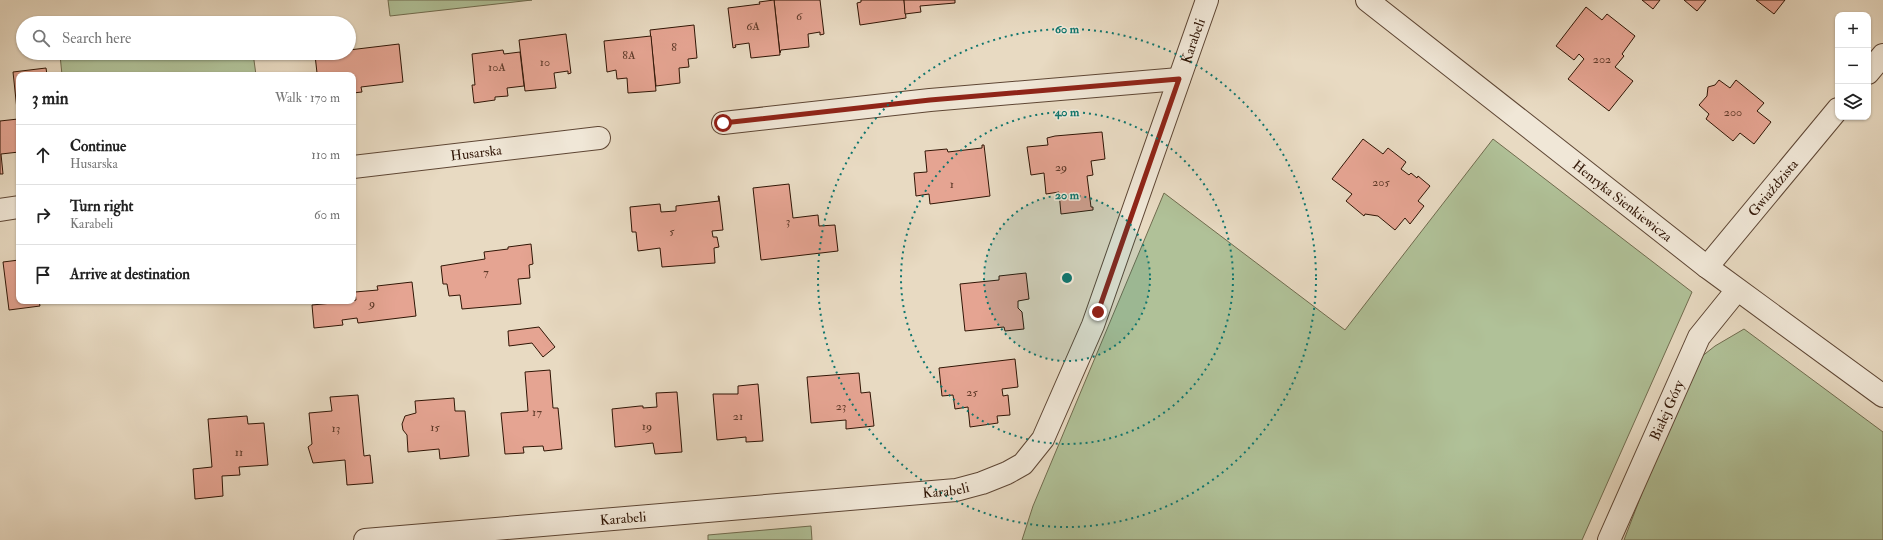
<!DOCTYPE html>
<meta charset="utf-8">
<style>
body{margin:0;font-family:"IM FELL Double Pica",serif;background:#f2f2f2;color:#222}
.controls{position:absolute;right:12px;top:12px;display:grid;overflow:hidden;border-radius:8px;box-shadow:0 1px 3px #0004}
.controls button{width:36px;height:36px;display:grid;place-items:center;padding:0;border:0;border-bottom:1px solid #e0e0e0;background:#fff;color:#222;font:20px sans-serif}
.stop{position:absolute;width:12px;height:12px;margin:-9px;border:3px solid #8f2418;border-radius:50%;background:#fff}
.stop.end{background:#8f2418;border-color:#fff;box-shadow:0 1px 4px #0008}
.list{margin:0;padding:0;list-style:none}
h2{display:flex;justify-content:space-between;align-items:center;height:52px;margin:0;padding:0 16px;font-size:17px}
h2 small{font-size:13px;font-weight:400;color:#767676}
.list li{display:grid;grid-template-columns:26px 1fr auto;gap:12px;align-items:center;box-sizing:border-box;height:60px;padding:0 16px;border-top:1px solid #e0e0e0}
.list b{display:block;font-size:15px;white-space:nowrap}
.list p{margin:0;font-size:13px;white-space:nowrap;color:#767676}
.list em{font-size:13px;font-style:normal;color:#767676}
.icon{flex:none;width:22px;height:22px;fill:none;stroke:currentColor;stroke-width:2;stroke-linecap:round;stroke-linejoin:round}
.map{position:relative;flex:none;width:1883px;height:540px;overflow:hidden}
.search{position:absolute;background:#fff;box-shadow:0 1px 3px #0004;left:16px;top:16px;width:340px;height:44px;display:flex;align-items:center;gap:10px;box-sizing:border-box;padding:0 14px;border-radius:22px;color:#767676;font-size:15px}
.panel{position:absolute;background:#fff;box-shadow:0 1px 3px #0004;left:16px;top:72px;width:340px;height:232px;border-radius:8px}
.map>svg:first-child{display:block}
.green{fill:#b0c198;stroke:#706b4e}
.building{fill:#e5a492;stroke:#301505}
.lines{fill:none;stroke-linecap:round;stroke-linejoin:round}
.minor-casing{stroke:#5e4634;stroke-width:24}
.tertiary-casing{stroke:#5e4634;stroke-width:24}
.minor{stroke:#f0e7d7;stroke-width:22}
.tertiary{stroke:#f0e7d7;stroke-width:22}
.route{stroke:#8f2418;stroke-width:5}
.ring{fill:none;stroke:#0f766e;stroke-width:2;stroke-dasharray:2 4}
.labels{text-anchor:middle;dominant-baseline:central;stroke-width:3;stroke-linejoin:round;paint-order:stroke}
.number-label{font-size:12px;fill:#5d3928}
.street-label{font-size:14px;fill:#301505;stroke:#f0e7d7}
.centre{fill:#0f766e;stroke:#f0e7d7;stroke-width:2}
.ring-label{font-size:12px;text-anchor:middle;font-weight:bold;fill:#0f766e;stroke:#f0e7d7;stroke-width:3;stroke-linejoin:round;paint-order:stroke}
</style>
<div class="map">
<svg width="1883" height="540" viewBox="0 0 1883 540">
<rect width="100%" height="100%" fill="#e8dac2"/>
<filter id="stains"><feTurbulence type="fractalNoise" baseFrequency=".005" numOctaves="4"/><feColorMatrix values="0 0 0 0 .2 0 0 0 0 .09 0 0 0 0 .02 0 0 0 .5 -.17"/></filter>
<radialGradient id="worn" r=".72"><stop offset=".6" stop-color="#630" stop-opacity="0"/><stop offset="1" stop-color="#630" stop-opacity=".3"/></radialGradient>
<!-- green -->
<g class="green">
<polygon points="388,0 532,0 390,16"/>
<polygon points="77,53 253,53 256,75 62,75 60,55"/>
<polygon points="1493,139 1692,292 1582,540 1022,540 1033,506 1164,193 1345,330"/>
<polygon points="1744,329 1883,432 1883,540 1624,540 1655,459 1701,357 1715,346"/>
<polygon points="811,526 812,540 708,540 708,535"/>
</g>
<!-- building -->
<g class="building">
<polygon points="774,0 820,0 824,34 820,35 820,32 808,34 809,47 781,50 780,53"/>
<polygon points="774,0 780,55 751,58 749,43 735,45 736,47 733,48 728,8 760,4 759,2"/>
<polygon points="861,0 904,0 906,18 860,25 857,3 861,2"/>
<polygon points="904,0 955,0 955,3 920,6 921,12 905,14"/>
<polygon points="1642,0 1660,0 1653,9"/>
<polygon points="1684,0 1706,0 1697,11"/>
<polygon points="1756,0 1785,0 1774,14"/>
<polygon points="1586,7 1602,20 1607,14 1635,36 1622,54 1624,56 1615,67 1633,81 1609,111 1568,79 1584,59 1579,54 1574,60 1556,46"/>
<polygon points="694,25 697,58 688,59 689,67 679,68 680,83 656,86 650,30"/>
<polygon points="566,34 571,73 568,74 568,71 554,73 556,88 525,91 519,40"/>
<polygon points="651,36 656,91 628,93 627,78 617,79 616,70 607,72 604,41"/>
<polygon points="399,44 403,82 361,87 362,92 353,93 353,75 317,73 315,55 349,53 349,50"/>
<polygon points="503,50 504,54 520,52 524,86 507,88 508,96 495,97 495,100 474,103 472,85 475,85 472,54"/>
<polygon points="46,68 47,75 19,75 19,152 1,154 3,174 0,174 0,121 18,119 13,72"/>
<polygon points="1719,80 1730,88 1736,80 1764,103 1757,111 1771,122 1754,144 1740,133 1733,141 1706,119 1709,114 1699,105 1707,96 1708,87 1715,85"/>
<polygon points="1102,132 1105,159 1091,161 1093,175 1087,176 1091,207 1093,207 1093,210 1061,214 1059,192 1046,194 1044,173 1031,175 1027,147 1048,145 1047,138 1055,136"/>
<polygon points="1363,139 1383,154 1388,148 1406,162 1401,169 1409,175 1411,173 1417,178 1418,176 1430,186 1418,201 1424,206 1410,224 1405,218 1395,230 1378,216 1365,214 1364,216 1346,201 1352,194 1332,179"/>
<polygon points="982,145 984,145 990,196 930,204 929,194 916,196 914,173 927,172 925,151 947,149 948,152 982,148"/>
<polygon points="789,184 793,218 818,215 819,226 835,225 838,251 761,260 753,188"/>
<polygon points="718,196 719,196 723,230 712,231 713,237 717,237 719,247 714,248 715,263 662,267 660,248 638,251 636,232 632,232 630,207 660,204 661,212 676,211 676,206 719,201"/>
<polygon points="531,244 533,264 529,265 530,278 518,279 521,304 462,309 460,295 449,296 447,284 443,284 441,266 485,259 484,252 508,249 508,247"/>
<polygon points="19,260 19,301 39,301 40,306 9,310 3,262"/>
<polygon points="1026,273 1029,299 1018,301 1018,308 1022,312 1024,329 1005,331 1004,327 965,331 960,284 999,280 999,276"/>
<polygon points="412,282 416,316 358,323 357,318 342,320 343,325 314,328 312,305 353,301 356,300 355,292 378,290 377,286"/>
<polygon points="539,327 555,347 543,357 532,343 509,346 508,331"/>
<polygon points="1015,359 1018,387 1002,389 1003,396 1008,395 1010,415 997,416 998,423 970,427 968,407 955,409 953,395 942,396 939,368"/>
<polygon points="550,370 553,408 558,408 562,449 544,451 543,446 523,447 524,453 505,454 501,413 528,411 525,372"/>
<polygon points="859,373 861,393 870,392 874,426 846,429 846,420 811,423 807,377"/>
<polygon points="758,384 763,441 746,442 746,437 717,440 713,394 738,394 738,386"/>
<polygon points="677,392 682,452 655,454 653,443 615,447 612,409 640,406 643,406 643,408 657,407 656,393"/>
<polygon points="358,395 364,456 370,455 373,483 347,485 345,460 313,463 308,447 312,444 309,413 332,411 330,397"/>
<polygon points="454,398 455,411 465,411 469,456 440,459 439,449 408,452 407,435 403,430 402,424 405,416 416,413 415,401"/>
<polygon points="247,416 248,424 264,423 268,465 239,467 240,475 222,476 223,496 195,499 193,469 212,467 208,419"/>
</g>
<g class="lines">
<!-- minor casing -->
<g class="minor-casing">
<g id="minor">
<polyline points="1868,73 1883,55"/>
<polyline points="723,123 930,100 1179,79"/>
<path id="s1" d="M353 167 599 138"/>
<polyline points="0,210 19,207"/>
<path id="s2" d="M1707 267 1838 109"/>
<path id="s3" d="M365 540 956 490 982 483 1007 473 1023 464 1043 439 1093 325 1207 0"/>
<path id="s4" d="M1609 540 1699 337 1737 290"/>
</g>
</g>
<!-- tertiary casing -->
<g class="tertiary-casing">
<g id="tertiary">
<path id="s5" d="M1367 0 1707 267 1883 396"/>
</g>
</g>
<!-- minor -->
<use href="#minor" class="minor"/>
<!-- tertiary -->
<use href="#tertiary" class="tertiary"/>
</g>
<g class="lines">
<!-- route -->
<polyline class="route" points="723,123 930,100 1179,79 1098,312"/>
</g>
<!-- distance rings -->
<circle cx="1067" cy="278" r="83" fill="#0f766e" fill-opacity=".12"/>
<g class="ring">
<circle cx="1067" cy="278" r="83"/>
<circle cx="1067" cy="278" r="166"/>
<circle cx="1067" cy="278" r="249"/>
</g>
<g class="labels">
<!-- number labels -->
<g class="number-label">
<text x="799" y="16">6</text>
<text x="753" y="26">6A</text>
<text x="674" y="47">8</text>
<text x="629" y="55">8A</text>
<text x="1602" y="59">202</text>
<text x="545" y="62">10</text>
<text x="497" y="67">10A</text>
<text x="1733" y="112">200</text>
<text x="1061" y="167">29</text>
<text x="1381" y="182">205</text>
<text x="952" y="184">1</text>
<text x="788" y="221">3</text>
<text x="672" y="231">5</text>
<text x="486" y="272">7</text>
<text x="372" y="303">9</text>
<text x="972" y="392">25</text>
<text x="841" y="406">23</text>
<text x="537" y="412">17</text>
<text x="738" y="416">21</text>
<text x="647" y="426">19</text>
<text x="435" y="427">15</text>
<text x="336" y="428">13</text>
<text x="239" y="452">11</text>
</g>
<!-- street labels -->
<g class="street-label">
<text stroke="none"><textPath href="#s3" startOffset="1123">Karabeli</textPath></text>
<text stroke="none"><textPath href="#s1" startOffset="124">Husarska</textPath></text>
<text stroke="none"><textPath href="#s2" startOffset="103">Gwiaździsta</textPath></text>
<text stroke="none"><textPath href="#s5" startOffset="325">Henryka Sienkiewicza</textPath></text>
<text stroke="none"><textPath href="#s4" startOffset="142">Białej Góry</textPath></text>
<text stroke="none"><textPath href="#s3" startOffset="583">Karabeli</textPath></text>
<text stroke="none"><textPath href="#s3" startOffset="259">Karabeli</textPath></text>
</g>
</g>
<circle cx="1067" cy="278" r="6" class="centre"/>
<g class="ring-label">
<text x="1067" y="33">60 m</text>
<text x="1067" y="116">40 m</text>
<text x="1067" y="199">20 m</text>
</g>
<rect width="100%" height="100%" filter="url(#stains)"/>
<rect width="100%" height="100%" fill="url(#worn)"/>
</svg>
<div class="controls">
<button>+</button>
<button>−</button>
<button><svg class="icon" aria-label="layers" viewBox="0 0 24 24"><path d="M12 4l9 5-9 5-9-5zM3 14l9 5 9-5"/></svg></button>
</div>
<div class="stop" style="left:723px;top:123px"></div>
<div class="stop end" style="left:1098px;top:312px"></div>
<div class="search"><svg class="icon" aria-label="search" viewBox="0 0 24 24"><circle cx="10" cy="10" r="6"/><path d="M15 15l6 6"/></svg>Search here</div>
<section class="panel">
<h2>3 min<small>Walk · 170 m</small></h2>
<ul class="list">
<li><svg class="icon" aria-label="ahead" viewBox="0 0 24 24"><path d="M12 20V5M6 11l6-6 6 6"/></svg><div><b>Continue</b><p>Husarska</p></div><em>110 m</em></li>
<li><svg class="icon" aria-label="right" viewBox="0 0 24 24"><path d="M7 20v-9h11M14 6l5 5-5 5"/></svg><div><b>Turn right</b><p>Karabeli</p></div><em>60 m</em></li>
<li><svg class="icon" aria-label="arrive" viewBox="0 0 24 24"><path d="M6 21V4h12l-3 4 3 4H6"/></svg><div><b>Arrive at destination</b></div></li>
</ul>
</section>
</div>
